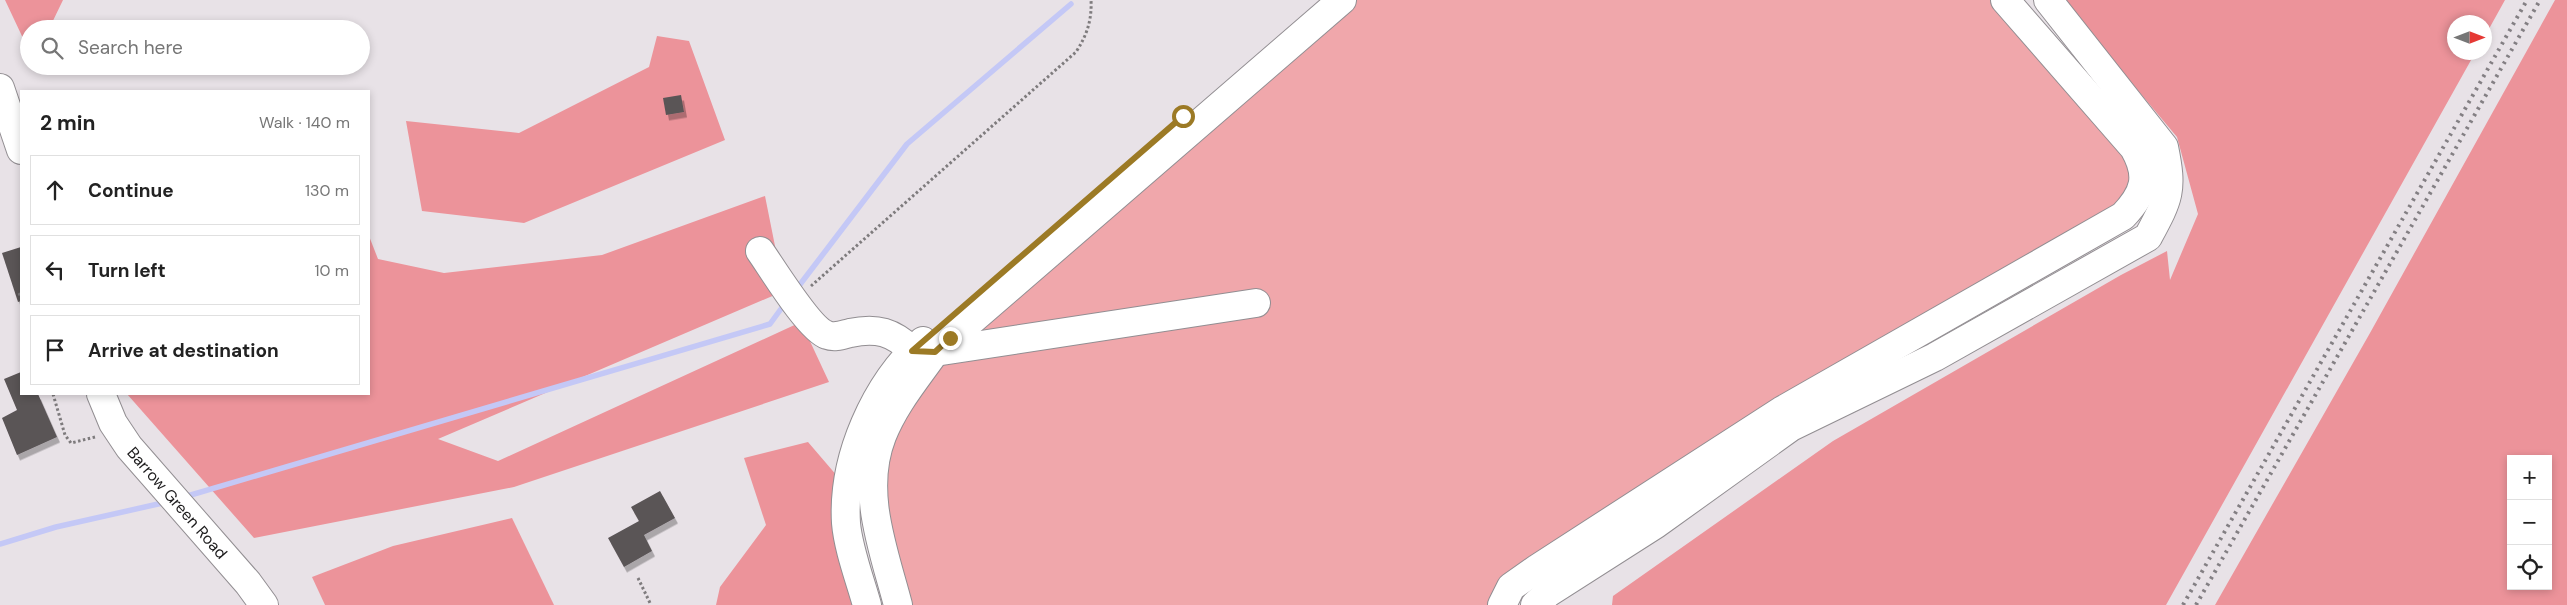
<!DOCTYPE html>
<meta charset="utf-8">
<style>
body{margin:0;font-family:"DM Sans",sans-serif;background:#f2f2f2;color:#222}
.controls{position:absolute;right:15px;bottom:15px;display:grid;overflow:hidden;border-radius:0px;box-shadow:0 2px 8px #0003}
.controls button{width:45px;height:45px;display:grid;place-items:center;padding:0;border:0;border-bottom:1px solid #e0e0e0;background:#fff;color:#222;font:25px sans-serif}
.compass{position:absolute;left:2447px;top:15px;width:45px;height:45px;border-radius:50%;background:#fff;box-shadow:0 2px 8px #0003;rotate:90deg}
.stop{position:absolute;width:15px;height:15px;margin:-11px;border:4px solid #9c7a25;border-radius:50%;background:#fff}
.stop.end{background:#9c7a25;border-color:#fff;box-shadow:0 1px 5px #0008}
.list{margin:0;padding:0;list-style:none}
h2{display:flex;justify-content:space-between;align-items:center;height:65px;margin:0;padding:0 20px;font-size:21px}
h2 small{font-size:16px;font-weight:400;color:#767676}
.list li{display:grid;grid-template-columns:32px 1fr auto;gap:15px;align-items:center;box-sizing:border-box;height:70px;margin:0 10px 10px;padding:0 10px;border:1px solid #e0e0e0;border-radius:0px}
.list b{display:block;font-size:19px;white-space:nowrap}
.list em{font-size:16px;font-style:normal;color:#767676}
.icon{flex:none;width:28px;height:28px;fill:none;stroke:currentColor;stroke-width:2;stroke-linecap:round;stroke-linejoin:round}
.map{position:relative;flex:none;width:2567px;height:605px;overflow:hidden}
.search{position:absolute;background:#fff;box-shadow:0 2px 8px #0003;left:20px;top:20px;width:350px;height:55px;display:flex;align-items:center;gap:12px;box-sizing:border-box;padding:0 18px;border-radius:28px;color:#767676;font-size:19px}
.panel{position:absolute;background:#fff;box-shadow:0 2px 8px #0003;left:20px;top:90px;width:350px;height:305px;border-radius:0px}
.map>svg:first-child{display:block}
.green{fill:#f0a7ab}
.forest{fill:#ec939a;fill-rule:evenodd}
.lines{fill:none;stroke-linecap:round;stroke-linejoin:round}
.stream{stroke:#c4c8f6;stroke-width:5.5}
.building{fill:#5a5456;filter:url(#shadow)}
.minor-casing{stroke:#928e92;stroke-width:30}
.path{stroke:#7e7b7d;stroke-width:3;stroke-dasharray:2.5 2.5;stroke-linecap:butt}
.minor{stroke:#fff;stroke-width:28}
.rail{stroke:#837f83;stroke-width:4;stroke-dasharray:2.5 5;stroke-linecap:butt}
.route{stroke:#9c7a25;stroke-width:6}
.labels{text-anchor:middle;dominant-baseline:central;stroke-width:5;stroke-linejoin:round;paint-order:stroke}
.street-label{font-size:16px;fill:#1c1b1c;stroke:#f5f0f5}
</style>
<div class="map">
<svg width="2567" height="605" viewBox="0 0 2567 605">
<defs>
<filter id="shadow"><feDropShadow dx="3" dy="5.5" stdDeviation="0" flood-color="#0004"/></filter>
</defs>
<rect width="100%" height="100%" fill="#e8e2e7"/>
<!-- green -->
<polygon class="green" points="1352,0 1999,0 2129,150 2133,199 1494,605 903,605 880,516 889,436 925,373"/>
<!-- forest -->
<g class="forest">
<polygon points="5,0 63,0 49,29 29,29 29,51"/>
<polygon points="2062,0 2505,0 2485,36 2484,22 2454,22 2454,52 2475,53 2166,605 1612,605 1613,596 1833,441 2121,275 2167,251 2170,280 2198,214 2177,137"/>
<path d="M2555 0H2567V605H2215L2370 333ZM2511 459H2548V586H2511Z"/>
<polygon points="657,36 689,41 725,140 524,223 422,211 406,121 519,133 649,67"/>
<polygon points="765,196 784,291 438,439 498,461 801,322 829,382 514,487 254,538 127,394 369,394 369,236 378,259 444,273 602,255"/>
<polygon points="808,442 838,477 871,605 716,605 720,587 766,525 744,458"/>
<polygon points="512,518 554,605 325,605 312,577 393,546"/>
</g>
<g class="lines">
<!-- stream -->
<g class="stream">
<polyline points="795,291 907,144 1071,4"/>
<polyline points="184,497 770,324 786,302"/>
<polyline points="0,544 56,527 167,502"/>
</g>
</g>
<!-- building -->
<g class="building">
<polygon points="681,95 684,112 666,115 663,98"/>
<polygon points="21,247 21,301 18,302 2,253"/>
<polygon points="21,372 21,394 38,394 57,437 17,455 2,418 17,410 4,379"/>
<polygon points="660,491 675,518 644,535 652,551 624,567 608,538 639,521 631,507"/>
</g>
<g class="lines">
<!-- minor casing -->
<g class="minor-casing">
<g id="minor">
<polyline points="0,88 21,150"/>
<path d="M760 251C772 268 809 329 827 335 835 338 842 335 850 333 877 327 893 332 913 351L935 352 1256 303"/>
<path id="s1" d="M101 394 113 423 129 447 248 583 264 605"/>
<path d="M867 605C860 580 848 548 846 523 842 458 875 384 923 341"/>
<path d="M898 605C884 551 860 492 882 436 894 405 916 379 935 352L1342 0"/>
<path d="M1502 605 1511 587 1538 568 1781 411 2123 216C2145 193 2150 176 2134 148L2005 0"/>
<path d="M1535 605 1548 593 1656 524 1791 427 1935 357 2148 237C2169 198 2173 191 2164 147L2048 0"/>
</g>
</g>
<!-- path -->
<g class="path">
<path d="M811 286 1076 52C1087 35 1092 20 1091 0"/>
<polyline points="19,293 21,297"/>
<polyline points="53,394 65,435 71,443 95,437"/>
<polyline points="638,578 651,605"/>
</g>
<!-- minor -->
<use href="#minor" class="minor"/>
<!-- rail -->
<g class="rail">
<polyline points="2183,605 2527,0"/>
<polyline points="2196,605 2540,0"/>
</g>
</g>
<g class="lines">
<!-- route -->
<polyline class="route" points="950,338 935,352 912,351 1183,116"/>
</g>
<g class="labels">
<!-- street labels -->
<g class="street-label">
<text stroke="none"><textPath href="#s1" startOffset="134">Barrow Green Road</textPath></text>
</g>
</g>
</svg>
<div class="controls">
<button>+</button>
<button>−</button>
<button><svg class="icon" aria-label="locate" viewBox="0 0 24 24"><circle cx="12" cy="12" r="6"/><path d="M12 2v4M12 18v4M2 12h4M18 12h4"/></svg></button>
</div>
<svg class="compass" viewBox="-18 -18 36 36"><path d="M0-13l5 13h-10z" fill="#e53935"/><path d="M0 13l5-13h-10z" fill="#767676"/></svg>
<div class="stop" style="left:1183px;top:116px"></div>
<div class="stop end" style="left:950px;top:338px"></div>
<div class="search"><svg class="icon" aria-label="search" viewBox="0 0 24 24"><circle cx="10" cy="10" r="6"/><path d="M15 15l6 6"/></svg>Search here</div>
<section class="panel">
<h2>2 min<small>Walk · 140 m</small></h2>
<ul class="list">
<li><svg class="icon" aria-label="ahead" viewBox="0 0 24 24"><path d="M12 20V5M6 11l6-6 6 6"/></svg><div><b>Continue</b></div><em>130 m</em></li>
<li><svg class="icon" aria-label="left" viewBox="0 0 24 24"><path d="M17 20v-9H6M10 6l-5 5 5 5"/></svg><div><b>Turn left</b></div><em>10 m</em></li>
<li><svg class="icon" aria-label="arrive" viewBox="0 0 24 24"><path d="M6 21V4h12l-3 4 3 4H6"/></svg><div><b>Arrive at destination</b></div></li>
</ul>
</section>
</div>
